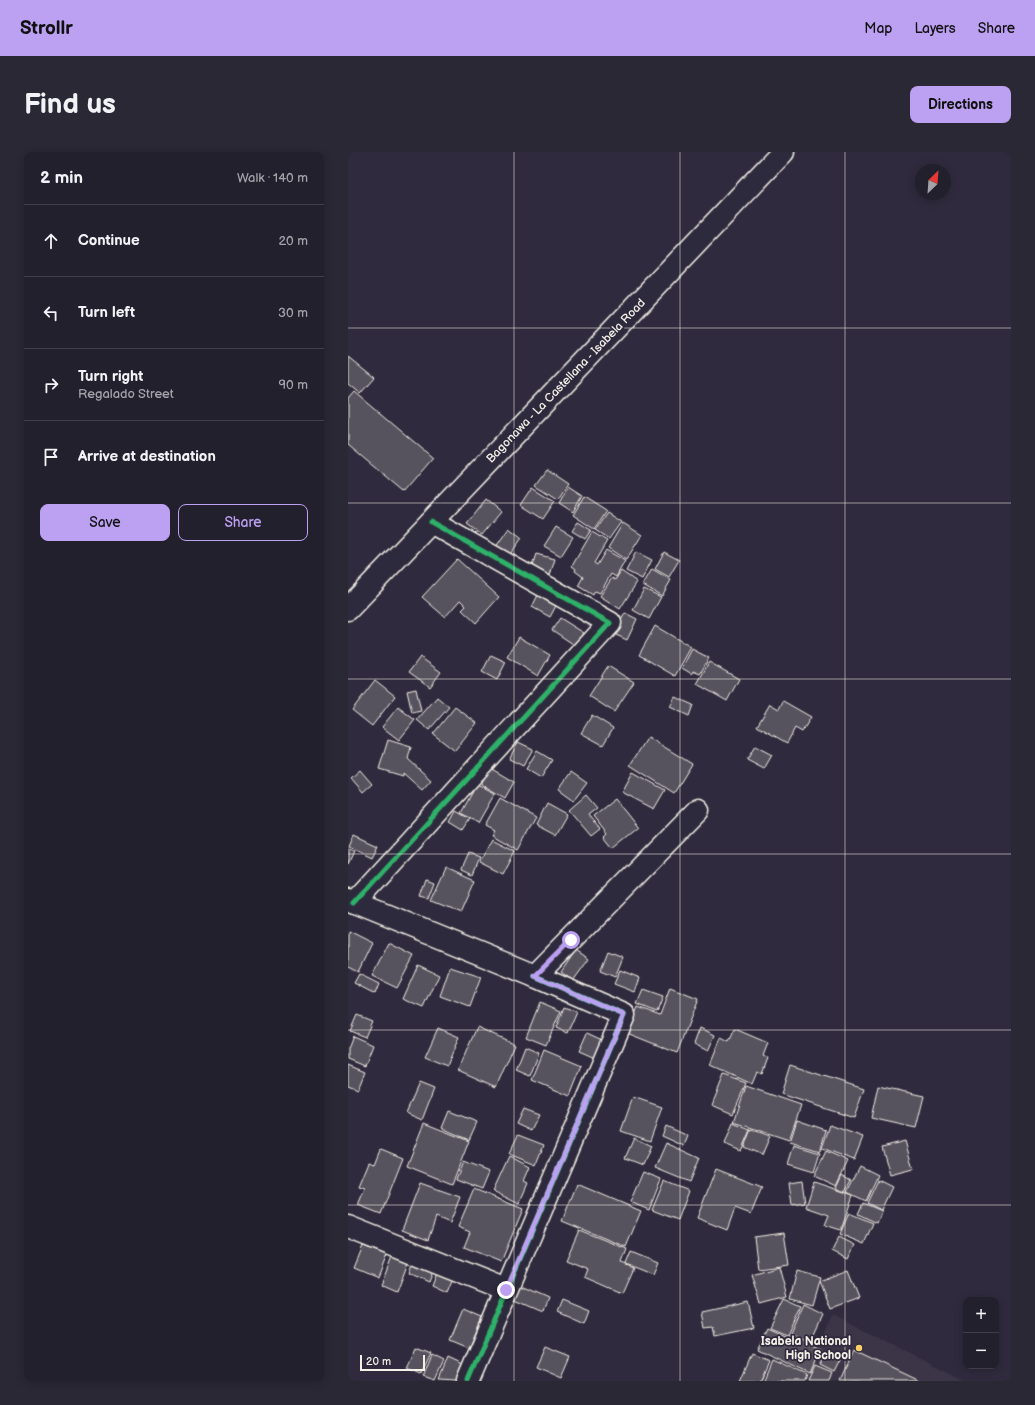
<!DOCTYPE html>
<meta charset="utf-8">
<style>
body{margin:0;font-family:"Balsamiq Sans",sans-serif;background:#2b2836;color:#f1f3f6}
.controls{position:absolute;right:12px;bottom:12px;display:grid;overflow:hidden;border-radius:8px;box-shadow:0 2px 10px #0003}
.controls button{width:36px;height:36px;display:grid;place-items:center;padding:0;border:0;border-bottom:1px solid #403e4a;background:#23202e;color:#f1f3f6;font:20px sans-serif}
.compass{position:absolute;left:567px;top:12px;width:36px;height:36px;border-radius:50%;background:#23202e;box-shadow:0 2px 10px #0003;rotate:25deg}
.scale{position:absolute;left:12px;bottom:10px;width:65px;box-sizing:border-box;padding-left:4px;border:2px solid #f4f1e8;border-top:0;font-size:11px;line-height:14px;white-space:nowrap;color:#f4f1e8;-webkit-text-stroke:3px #2f2a3d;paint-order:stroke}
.stop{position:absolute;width:12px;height:12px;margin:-9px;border:3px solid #bca0f2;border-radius:50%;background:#fff}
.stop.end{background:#bca0f2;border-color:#fff;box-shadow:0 1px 4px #0008}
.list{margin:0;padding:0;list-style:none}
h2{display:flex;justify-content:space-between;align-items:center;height:52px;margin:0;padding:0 16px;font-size:17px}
h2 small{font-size:13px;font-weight:400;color:#a3a3aa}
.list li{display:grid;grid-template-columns:26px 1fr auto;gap:12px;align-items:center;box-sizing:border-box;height:72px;padding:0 16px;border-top:1px solid #403e4a}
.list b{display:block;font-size:15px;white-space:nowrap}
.list p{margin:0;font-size:13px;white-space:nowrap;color:#a3a3aa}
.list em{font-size:13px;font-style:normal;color:#a3a3aa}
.actions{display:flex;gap:8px;padding:12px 16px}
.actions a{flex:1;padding:9px 0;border:1px solid #bca0f2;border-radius:8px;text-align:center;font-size:14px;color:#bca0f2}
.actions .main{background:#bca0f2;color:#111}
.icon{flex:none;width:22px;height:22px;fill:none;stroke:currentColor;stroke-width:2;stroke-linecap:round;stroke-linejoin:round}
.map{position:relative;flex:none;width:663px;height:1229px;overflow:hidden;border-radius:8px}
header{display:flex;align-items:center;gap:24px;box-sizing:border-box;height:56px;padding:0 20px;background:#bca0f2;color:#111}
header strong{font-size:19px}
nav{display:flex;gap:22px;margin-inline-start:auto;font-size:14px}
.intro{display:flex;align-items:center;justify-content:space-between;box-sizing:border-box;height:96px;padding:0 24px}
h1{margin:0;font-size:28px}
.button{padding:10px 18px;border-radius:8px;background:#bca0f2;color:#111;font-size:14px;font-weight:700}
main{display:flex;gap:24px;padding:0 24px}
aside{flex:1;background:#23202e;border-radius:8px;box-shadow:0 2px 10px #0003}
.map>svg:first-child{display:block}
.built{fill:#3b3647}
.building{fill:#56525f;stroke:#f4f1e8}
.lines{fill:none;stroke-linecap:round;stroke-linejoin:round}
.minor-casing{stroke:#f4f1e8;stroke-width:25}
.primary-casing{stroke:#f4f1e8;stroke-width:25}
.minor{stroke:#2f2a3d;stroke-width:22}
.primary{stroke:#2f2a3d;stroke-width:22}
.cycleway-casing{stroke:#2f2a3d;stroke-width:8}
.cycleway{stroke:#2db169;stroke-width:5}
.route{stroke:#bca0f2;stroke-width:5}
.grid{fill:none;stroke:#f4f1e8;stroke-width:1;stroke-opacity:0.55}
.poi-dot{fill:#ffd166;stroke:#2f2a3d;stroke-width:1.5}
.labels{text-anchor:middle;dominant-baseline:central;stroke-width:3.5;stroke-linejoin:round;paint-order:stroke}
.street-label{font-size:12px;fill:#f4f1e8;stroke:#2f2a3d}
.poi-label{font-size:12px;font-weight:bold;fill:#f4f1e8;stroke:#2f2a3d;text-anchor:end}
</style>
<header>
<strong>Strollr</strong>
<nav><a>Map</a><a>Layers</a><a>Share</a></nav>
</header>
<div class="intro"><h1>Find us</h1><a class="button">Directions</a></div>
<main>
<aside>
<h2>2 min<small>Walk · 140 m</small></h2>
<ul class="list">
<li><svg class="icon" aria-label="ahead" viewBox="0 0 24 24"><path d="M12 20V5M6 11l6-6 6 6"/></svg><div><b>Continue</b></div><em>20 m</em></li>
<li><svg class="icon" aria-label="left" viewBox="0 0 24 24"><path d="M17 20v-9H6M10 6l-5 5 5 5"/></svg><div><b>Turn left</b></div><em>30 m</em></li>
<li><svg class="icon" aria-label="right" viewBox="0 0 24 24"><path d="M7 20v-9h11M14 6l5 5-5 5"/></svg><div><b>Turn right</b><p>Regalado Street</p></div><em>90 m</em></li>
<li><svg class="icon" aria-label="arrive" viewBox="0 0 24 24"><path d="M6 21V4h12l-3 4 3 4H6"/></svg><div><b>Arrive at destination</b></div></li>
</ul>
<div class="actions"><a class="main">Save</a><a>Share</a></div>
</aside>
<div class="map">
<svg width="663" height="1229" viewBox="0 0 663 1229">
<rect width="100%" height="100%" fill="#2f2a3d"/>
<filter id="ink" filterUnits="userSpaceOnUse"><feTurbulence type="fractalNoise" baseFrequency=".025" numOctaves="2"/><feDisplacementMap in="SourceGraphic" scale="8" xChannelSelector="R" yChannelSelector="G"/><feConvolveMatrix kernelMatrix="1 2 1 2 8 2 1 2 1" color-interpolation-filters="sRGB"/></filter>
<g filter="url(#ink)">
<!-- built -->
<polygon class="built" points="485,1163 619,1229 456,1229"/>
<!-- building -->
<g class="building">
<polygon points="0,204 26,225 12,241 0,231"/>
<polygon points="6,239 85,306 56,340 0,293 0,246"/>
<polygon points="199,318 220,332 210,347 188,333"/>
<polygon points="185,335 207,349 195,367 173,353"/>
<polygon points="220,335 234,344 225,360 211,351"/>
<polygon points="236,345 258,359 246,377 225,363"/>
<polygon points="138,348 153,360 134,383 119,372"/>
<polygon points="259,361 273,370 261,387 247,378"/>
<polygon points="230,370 243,378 237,387 224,379"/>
<polygon points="275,371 294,383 278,408 260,396"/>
<polygon points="208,375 225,385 213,404 196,394"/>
<polygon points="161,376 174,386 160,405 147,396"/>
<polygon points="244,380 259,389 246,411 249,413 258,398 277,409 268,425 263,422 252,441 247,439 245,443 230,434 235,425 227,419 228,417 224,414"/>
<polygon points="288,400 304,408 294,427 278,419"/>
<polygon points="316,400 331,408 321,425 307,417"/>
<polygon points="188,402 207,407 202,423 183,417"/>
<polygon points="109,407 151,445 128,471 114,458 118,454 112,448 97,465 74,445"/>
<polygon points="304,417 323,428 314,444 295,433"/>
<polygon points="273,419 289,430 272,457 252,444 264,426 267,428"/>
<polygon points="296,437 313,445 301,467 285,458"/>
<polygon points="191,441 209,452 202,465 184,455"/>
<polygon points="277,461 289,467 279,488 266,482"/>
<polygon points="212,466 236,481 228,494 204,478"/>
<polygon points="307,474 343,495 327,524 291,503"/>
<polygon points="171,485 202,503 190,524 159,505"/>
<polygon points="344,497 361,506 352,522 345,519 344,522 334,516"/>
<polygon points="143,503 158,510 149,528 134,520"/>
<polygon points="72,505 93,520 82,535 61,520"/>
<polygon points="361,510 391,527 379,549 349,532"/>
<polygon points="260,514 286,530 266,560 241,544"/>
<polygon points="27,528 47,544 24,574 4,558"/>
<polygon points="68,537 73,559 64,561 59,539"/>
<polygon points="89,545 101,555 81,578 69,568"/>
<polygon points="327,545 345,553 341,564 322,555"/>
<polygon points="435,549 463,565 454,580 447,576 439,591 409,574 422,552 431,557"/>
<polygon points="50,555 67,568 51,588 34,575"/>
<polygon points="107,555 129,571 107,599 85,582"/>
<polygon points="244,563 265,576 255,593 233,581"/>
<polygon points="300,585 344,612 326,641 282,613"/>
<polygon points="40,588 63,595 60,607 83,628 74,638 55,621 55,624 31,617"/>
<polygon points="170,590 185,597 175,614 161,607"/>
<polygon points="407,594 424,603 416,617 399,608"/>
<polygon points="189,599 204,608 193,626 178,617"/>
<polygon points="142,616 166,630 157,646 133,632"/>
<polygon points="12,618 24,632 15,640 3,626"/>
<polygon points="223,620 239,631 226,648 211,637"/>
<polygon points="285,620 317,638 306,657 274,640"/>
<polygon points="129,632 147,641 130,671 113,661"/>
<polygon points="238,643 249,656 240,663 252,677 243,684 221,658"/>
<polygon points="152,646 188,666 170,698 143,683 146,678 137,673"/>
<polygon points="267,647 290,676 265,696 256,685 259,682 245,664"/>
<polygon points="199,651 219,662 207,683 188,673"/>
<polygon points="108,659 122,667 115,678 102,670"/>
<polygon points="6,682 30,693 24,705 1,694"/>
<polygon points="143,687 167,699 155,722 131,710"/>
<polygon points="0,696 6,699 0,712"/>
<polygon points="120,702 131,706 124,723 113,718"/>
<polygon points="98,715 127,728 113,760 83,748"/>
<polygon points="79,727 87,730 81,746 73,744"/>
<polygon points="0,779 24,791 10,820 0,815"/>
<polygon points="41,791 66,804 49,836 24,824"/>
<polygon points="228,798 241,807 225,829 213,820"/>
<polygon points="260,799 275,805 267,825 252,819"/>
<polygon points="70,813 91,823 76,856 55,847"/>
<polygon points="102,815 133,825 122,855 92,844"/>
<polygon points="272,818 292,826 287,840 266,832"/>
<polygon points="11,822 31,832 27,842 6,831"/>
<polygon points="322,836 350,847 329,901 279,881 290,855 312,863"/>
<polygon points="295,838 315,845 309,860 289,852"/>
<polygon points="192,850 213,859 198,893 178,885"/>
<polygon points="216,855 229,860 220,881 208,876"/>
<polygon points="9,863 24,869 17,885 2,879"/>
<polygon points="129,875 167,892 148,935 110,918"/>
<polygon points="90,876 111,885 99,914 77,905"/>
<polygon points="352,876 367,883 360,899 346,892"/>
<polygon points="387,877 420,891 415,904 420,906 414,922 409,920 404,932 362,913 373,886 381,890"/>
<polygon points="239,881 254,888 247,906 231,899"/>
<polygon points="5,884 25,893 17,914 0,907 0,897"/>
<polygon points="177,895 191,901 182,924 168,918"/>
<polygon points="196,898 234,914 222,944 184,928"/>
<polygon points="0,913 17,920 10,937 0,933"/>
<polygon points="442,913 516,937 506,966 433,942"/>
<polygon points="376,923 398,931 385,962 364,953"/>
<polygon points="71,931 86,937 74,968 58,961"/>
<polygon points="398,934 453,953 441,988 386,970"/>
<polygon points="530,934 576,944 568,976 523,966"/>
<polygon points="285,945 314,955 302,989 273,979"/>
<polygon points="175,957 191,963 183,979 168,972"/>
<polygon points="101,959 129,970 121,988 94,976"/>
<polygon points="449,968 478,978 472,999 442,990"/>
<polygon points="76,971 121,989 104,1032 59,1014"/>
<polygon points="385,971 402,978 393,999 377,992"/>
<polygon points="482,973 515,985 506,1008 474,996"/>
<polygon points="318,974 340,984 336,994 314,984"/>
<polygon points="403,977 422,984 414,1003 396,995"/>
<polygon points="170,983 196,993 188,1013 161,1002"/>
<polygon points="286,986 303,994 295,1013 277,1006"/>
<polygon points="557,989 565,1017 542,1023 534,995"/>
<polygon points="318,991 351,1006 341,1030 307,1016"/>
<polygon points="446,993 472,1001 466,1020 440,1012"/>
<polygon points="33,997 55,1006 33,1062 10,1053 17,1036 11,1034 21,1010 27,1012"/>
<polygon points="478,999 500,1009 488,1034 466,1024"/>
<polygon points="161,1004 182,1015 176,1029 180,1031 171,1052 145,1039"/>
<polygon points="115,1010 141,1020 134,1037 108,1027"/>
<polygon points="512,1014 530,1023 518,1049 499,1040"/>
<polygon points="368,1017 414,1035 403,1062 387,1056 379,1078 349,1066"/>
<polygon points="295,1020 313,1027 301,1058 282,1050"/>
<polygon points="494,1023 503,1028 497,1040 488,1036"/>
<polygon points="530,1028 544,1035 533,1058 519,1051"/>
<polygon points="316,1029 341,1039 330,1068 304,1058"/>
<polygon points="454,1029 457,1051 444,1053 441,1031"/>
<polygon points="466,1030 505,1043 493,1078 477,1073 481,1063 458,1055"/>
<polygon points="72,1031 112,1045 102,1071 88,1065 80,1088 54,1078"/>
<polygon points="229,1032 293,1059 278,1095 214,1069"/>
<polygon points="126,1037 175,1057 153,1110 116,1095 122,1080 110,1075"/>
<polygon points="515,1051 534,1059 529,1071 510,1062"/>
<polygon points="501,1061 525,1071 516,1092 492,1082"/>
<polygon points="231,1078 279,1097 274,1111 285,1116 274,1141 237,1125 240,1117 218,1108"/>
<polygon points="436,1081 441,1113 410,1117 406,1085"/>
<polygon points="491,1085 507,1093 500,1107 484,1099"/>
<polygon points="15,1094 39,1103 30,1126 6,1116"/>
<polygon points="283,1100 310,1111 305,1123 278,1112"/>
<polygon points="45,1102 61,1108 49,1140 33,1133"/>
<polygon points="65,1109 86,1117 81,1130 61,1121"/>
<polygon points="431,1115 439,1145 413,1152 404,1123"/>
<polygon points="500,1118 511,1146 482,1157 471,1129"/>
<polygon points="449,1119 472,1125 464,1153 442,1147"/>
<polygon points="89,1121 105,1127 99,1141 84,1134"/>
<polygon points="173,1134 200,1146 195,1159 167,1147"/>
<polygon points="436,1147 452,1154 439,1183 422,1176"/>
<polygon points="214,1148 241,1159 236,1172 209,1160"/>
<polygon points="400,1150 406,1176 367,1184 365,1175 357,1176 354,1160"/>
<polygon points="455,1152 475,1162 462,1190 442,1181"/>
<polygon points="115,1157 134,1165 121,1196 102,1188"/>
<polygon points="419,1176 439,1185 440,1183 473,1197 462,1222 409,1197"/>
<polygon points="68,1195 83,1201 73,1222 59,1216"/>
<polygon points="197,1195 222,1205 213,1226 188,1215"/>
<polygon points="506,1198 572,1229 492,1229"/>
<polygon points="404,1201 421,1208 412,1229 392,1229"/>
<polygon points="478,1201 492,1208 486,1220 472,1213"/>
<polygon points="84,1203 96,1209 87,1229 75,1225"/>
<polygon points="100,1206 115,1213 108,1229 91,1228"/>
<polygon points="424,1207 459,1223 457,1229 415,1229"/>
<polygon points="467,1214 484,1221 481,1229 460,1229"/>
</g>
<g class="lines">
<!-- minor casing -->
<g class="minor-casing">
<g id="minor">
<polyline points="0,748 187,824 350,658"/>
<polyline points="6,751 262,471 83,370"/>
<polyline points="0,1075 158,1138"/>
<polyline points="120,1229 276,863 187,824"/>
</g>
</g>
<!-- primary casing -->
<g class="primary-casing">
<polyline id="primary" points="0,457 435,0"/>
</g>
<!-- minor -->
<use href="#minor" class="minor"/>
<!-- primary -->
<use href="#primary" class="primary"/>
<!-- cycleway casing -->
<g class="cycleway-casing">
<g id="cycleway">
<polyline points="6,751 262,471 83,370"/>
<polyline points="120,1229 276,863 187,824"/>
</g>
</g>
<!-- cycleway -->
<use href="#cycleway" class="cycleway"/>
</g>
</g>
<g class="lines" filter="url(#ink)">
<!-- route -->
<polyline class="route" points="158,1138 276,863 187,824 223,788"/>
</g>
<!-- grid -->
<path class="grid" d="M166 0V1229M332 0V1229M497 0V1229M0 176H663M0 351H663M0 527H663M0 702H663M0 878H663M0 1053H663"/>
<!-- markers -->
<circle class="poi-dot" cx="511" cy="1196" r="4"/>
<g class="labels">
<!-- street labels -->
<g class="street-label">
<text transform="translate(218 229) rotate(-46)">Bagonawa - La Castellana - Isabela Road</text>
</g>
<!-- poi labels -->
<g class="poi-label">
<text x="503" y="1189">Isabela National<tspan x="503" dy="14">High School</tspan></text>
</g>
</g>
</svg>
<div class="controls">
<button>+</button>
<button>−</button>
</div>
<svg class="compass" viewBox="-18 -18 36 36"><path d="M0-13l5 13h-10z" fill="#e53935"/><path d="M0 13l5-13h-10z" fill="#a3a3aa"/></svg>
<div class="scale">20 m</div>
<div class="stop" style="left:223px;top:788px"></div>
<div class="stop end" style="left:158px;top:1138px"></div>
</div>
</main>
